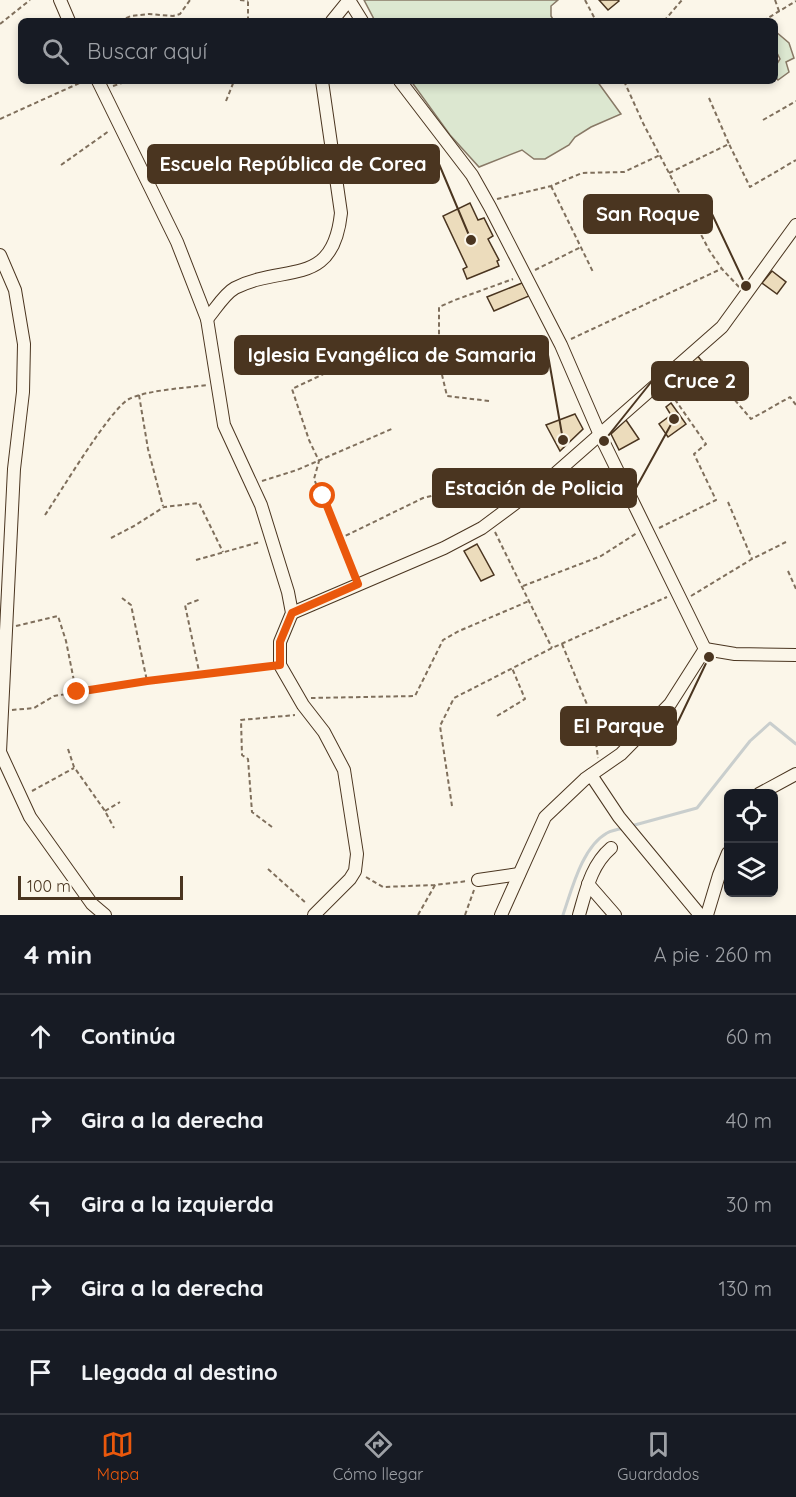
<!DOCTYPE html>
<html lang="es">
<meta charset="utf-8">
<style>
body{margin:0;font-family:Quicksand,sans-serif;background:#242831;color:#f1f3f6}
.controls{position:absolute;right:18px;bottom:18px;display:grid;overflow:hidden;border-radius:9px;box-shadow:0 3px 9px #0003}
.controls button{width:54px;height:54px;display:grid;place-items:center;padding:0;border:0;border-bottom:2px solid #363941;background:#171b24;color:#f1f3f6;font:30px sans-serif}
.scale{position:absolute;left:18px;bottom:15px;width:165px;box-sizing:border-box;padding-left:6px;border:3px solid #4a3520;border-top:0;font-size:16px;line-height:21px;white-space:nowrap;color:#4a3520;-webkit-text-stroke:4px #fbf6e9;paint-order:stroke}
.stop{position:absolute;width:18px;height:18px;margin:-14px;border:4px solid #ea580c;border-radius:50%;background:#fff}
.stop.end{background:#ea580c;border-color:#fff;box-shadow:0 2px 6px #0008}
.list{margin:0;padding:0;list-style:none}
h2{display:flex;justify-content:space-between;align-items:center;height:78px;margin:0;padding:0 24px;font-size:26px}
h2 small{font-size:20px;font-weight:400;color:#9ea1a6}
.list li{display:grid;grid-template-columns:39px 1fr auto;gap:18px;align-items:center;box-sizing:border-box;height:84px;padding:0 24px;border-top:2px solid #363941}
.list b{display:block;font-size:22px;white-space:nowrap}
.list em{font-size:20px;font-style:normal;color:#9ea1a6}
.icon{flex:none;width:33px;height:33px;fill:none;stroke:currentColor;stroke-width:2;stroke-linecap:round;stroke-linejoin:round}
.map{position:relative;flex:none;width:796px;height:915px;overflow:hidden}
.search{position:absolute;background:#171b24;box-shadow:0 3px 9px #0003;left:18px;right:18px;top:18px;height:66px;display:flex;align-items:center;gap:15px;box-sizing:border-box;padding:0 21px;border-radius:9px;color:#9ea1a6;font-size:22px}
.sheet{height:498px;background:#171b24}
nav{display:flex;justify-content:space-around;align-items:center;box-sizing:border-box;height:84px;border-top:2px solid #363941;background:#171b24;font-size:16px;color:#9ea1a6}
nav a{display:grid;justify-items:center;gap:3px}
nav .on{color:#ea580c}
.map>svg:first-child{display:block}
.green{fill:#dce7d0;stroke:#887966;stroke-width:1.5}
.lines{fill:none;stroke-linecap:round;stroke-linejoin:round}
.stream{stroke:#c9cecd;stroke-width:3}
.building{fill:#ecdcbc;stroke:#4a3520;stroke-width:1.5}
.minor-casing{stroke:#4a3520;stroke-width:14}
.path{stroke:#7f6f5c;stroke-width:2;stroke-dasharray:4.5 3;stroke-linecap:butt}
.minor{stroke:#fbf6e9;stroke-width:12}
.route{stroke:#ea580c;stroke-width:8}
.leader{fill:none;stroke:#4a3520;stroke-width:2}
.callout-dot{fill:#4a3520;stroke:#fbf6e9;stroke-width:2}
.callout{fill:#4a3520;stroke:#4a3520;stroke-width:2}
.callout-label{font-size:20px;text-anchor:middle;font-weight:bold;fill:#fff}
</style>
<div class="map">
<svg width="796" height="915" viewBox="0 0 796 915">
<rect width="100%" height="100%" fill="#fbf6e9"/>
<!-- green -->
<g class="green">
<polygon points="364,0 558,0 551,6 551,16 554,21 375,21"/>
<polygon points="775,31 789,43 794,58 786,62 789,72 778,80 775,77 775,67 780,59 775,49"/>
<polygon points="411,81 597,81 621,114 591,127 575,137 569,145 545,159 534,159 522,150 479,167 450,135"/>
</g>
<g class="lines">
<!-- stream -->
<g class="stream">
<polyline points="631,826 697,808 750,741 770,723 796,744"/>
<path d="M563 915C572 889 582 847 607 833 612 830 619 829 625 828"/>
</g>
</g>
<!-- building -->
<g class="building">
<polygon points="599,0 618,0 619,1 608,10"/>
<polygon points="470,203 478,220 484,218 493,236 488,239 499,260 497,261 499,266 467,279 463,269 467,267 443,216"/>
<polygon points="772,271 786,282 777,294 762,283"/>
<polygon points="522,283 529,296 494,311 487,297"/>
<polygon points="694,351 718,383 699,392 681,369"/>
<polygon points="671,403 686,424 668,437 659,424 671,415 666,407"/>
<polygon points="575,414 583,429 560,451 546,425"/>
<polygon points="626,420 639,439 619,450 611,434"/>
<polygon points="477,544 494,575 481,581 464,551"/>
</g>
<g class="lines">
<!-- minor casing -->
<g class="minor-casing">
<g id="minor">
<polyline points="60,0 69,21"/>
<polyline points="349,0 362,21"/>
<polyline points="332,21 349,0"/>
<polyline points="98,81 177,242 207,319 224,425 261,505 288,592 292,613 280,642 280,665 303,705 324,732 344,770 357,854 355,871 350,879 314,915"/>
<polyline points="400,81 472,175 490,207 561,345 600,435 705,649"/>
<polyline points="0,255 15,290 24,344 23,392 14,469 0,752 30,817 92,904 105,915"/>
<path d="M207 319C215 310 224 294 235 288 285 263 333 289 341 213L322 81"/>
<polyline points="292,613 444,548 482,528 556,473 722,327 796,225"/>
<polyline points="705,649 735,654 796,655"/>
<polyline points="591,775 619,817 700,915"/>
<polyline points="759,794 796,774"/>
<polyline points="478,880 519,874"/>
<polyline points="588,884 615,915"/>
<polyline points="501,915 545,817 585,779 621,754 670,704 705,649"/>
<path d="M579 915C586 891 591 865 611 848"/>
<polyline points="707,915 719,875 728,853"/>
</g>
</g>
<!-- path -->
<g class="path">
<polyline points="240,0 248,1"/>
<polyline points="585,0 596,21"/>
<polyline points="775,0 779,11"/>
<polyline points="119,21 131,16 149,14 173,16 180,14 190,0"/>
<polyline points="248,21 248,0"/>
<polyline points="664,21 682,0"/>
<polyline points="763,21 796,1"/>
<polyline points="0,24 30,0"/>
<polyline points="624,81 643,123 709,250 722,269 739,287"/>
<polyline points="113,86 128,81"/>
<polyline points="709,98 729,144"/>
<polyline points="226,101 234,81"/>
<polyline points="0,119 84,81"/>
<polyline points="763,120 796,101"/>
<polyline points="61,165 109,131"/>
<polyline points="669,173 729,144 750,187 796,160"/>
<polyline points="551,186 593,272"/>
<polyline points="497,199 551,186 582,173 624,172 660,155"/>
<polyline points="535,270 581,247"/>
<polyline points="571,339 721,269"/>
<polyline points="321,340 337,358 334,369 292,389 309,440 319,461 314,479 354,573"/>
<polyline points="701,360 751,419 790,397 796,405"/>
<polyline points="139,395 148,449 163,506"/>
<polyline points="489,401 447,396 439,362 439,307 455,300 513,279"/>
<polyline points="262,481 297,470 394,428"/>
<polyline points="728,502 752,559"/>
<path d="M45 515C60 493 110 409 129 399 147 390 186 388 207 385"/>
<polyline points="659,528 716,500 694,454 706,444 667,388"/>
<polyline points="495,532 552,648"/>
<polyline points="111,538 134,526 164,507 199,503 223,552"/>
<polyline points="339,539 423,498 443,493"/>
<polyline points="196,560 260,542"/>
<polyline points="788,571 796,589"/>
<polyline points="523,586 601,556 637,533"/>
<polyline points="691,596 752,559 786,542"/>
<polyline points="122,598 131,605 147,681"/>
<polyline points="16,626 58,616 66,641 76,691"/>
<polyline points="562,644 593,719 598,758"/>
<polyline points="200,676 185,605 201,599"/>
<polyline points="311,698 415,696 443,640 459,631 529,601"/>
<polyline points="12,710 34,708 54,696 147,681 268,667"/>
<polyline points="497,716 525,699 512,668"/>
<polyline points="68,749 74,767 105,811 114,828"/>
<polyline points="32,791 74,768"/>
<polyline points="452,806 440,726 454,698 552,648 667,597"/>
<polyline points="105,811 120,802"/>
<polyline points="272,827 252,812 248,759 242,755 241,720 295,715"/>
<polyline points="268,869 307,904"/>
<polyline points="366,877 383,887 435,885 468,881"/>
<polyline points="418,915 435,885"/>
<polyline points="465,915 474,890"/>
</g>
<!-- minor -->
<use href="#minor" class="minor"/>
</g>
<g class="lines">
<!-- route -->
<polyline class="route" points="77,692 147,681 280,665 280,642 292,613 358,584 323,496"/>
</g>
<!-- callouts -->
<path class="leader" d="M471 240L439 164M746 286L712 214M563 440L548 355M604 441L652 381M674 419L636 488M709 657L676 726"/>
<g class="callout-dot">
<circle cx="471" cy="240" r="6"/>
<circle cx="746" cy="286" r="6"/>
<circle cx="563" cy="440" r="6"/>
<circle cx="604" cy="441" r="6"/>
<circle cx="674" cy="419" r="6"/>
<circle cx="709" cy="657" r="6"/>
</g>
<g class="callout">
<rect x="148" y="145" width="291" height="38" rx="6"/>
<rect x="584" y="195" width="128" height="38" rx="6"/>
<rect x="235" y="336" width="313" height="38" rx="6"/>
<rect x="652" y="362" width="96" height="38" rx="6"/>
<rect x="433" y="469" width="203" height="38" rx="6"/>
<rect x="561" y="707" width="115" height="38" rx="6"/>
</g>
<g class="callout-label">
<text x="293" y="171">Escuela República de Corea</text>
<text x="648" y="221">San Roque</text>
<text x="392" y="362">Iglesia Evangélica de Samaria</text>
<text x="700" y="388">Cruce 2</text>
<text x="534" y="495">Estación de Policia</text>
<text x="619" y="733">El Parque</text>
</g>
</svg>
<div class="controls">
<button><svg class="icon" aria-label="locate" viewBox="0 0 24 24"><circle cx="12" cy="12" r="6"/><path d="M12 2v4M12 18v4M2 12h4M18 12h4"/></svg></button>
<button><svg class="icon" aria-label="layers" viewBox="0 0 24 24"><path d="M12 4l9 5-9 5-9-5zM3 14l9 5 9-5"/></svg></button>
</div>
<div class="scale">100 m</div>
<div class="stop" style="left:323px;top:496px"></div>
<div class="stop end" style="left:77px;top:692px"></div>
<div class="search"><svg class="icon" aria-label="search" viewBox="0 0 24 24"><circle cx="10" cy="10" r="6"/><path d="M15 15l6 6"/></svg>Buscar aquí</div>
</div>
<section class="sheet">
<h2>4 min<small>A pie · 260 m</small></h2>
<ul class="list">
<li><svg class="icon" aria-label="ahead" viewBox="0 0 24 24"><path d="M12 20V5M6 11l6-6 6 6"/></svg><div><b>Continúa</b></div><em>60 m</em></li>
<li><svg class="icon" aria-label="right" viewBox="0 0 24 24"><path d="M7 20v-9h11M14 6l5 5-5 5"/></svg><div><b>Gira a la derecha</b></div><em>40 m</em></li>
<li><svg class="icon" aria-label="left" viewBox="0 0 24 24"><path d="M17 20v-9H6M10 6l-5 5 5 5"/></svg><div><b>Gira a la izquierda</b></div><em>30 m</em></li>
<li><svg class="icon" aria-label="right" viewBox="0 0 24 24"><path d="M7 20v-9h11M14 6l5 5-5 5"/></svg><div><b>Gira a la derecha</b></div><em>130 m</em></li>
<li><svg class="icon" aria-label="arrive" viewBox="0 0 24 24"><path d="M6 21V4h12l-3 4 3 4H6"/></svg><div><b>Llegada al destino</b></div></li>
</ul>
</section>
<nav>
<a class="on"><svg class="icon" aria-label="map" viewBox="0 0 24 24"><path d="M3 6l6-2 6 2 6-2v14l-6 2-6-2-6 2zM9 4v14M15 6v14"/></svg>Mapa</a>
<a><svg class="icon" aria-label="directions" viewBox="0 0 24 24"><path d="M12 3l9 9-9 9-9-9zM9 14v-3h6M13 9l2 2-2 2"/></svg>Cómo llegar</a>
<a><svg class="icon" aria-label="saved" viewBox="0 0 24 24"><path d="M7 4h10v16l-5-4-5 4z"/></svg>Guardados</a>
</nav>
